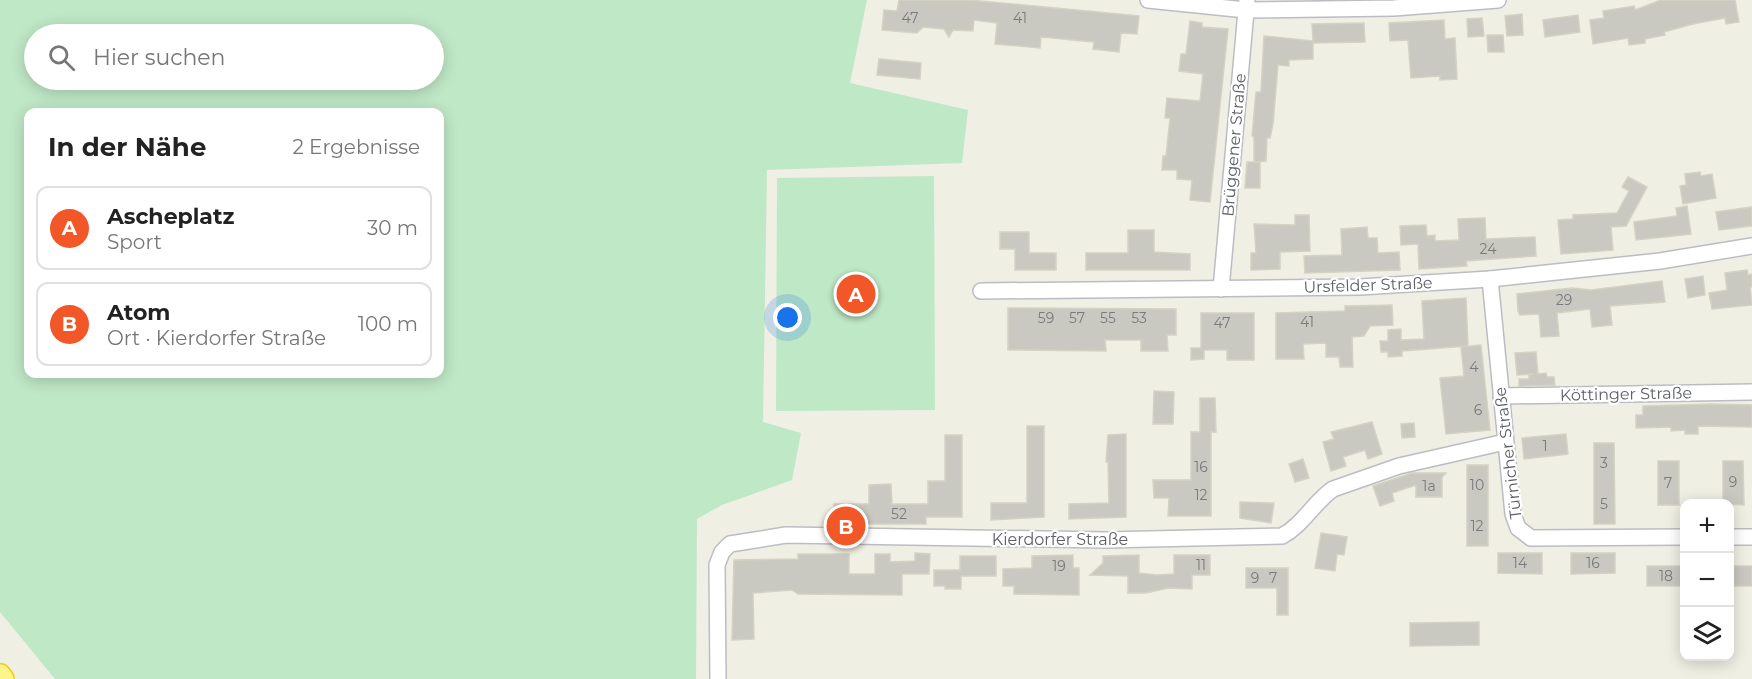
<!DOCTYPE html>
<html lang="de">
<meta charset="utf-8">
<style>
body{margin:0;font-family:Montserrat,sans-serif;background:#f2f2f2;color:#222}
.controls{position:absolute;right:18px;bottom:18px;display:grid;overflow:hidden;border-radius:12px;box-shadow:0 3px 15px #0003}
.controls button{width:54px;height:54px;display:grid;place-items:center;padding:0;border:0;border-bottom:2px solid #e0e0e0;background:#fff;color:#222;font:30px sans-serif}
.you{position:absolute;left:788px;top:318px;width:21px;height:21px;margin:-15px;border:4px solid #fff;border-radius:50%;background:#1a73e8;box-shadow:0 0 0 9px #1a73e833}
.badge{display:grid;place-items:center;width:39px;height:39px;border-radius:50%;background:#f25727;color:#fff;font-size:20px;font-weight:700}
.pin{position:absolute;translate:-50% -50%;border:3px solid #fff;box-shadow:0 2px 6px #0006}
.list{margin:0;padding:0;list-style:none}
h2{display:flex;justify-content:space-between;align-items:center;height:78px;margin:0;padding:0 24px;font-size:26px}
h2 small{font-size:20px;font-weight:400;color:#767676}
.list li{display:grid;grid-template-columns:39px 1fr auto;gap:18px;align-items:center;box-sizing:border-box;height:84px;margin:0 12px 12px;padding:0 12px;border:2px solid #e0e0e0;border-radius:12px}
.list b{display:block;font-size:22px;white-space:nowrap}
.list p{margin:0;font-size:20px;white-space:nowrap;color:#767676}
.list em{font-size:20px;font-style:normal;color:#767676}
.icon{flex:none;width:33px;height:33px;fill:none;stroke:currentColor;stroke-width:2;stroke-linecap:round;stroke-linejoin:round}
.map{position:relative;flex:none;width:1752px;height:679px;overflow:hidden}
.search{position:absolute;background:#fff;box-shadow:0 3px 15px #0003;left:24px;top:24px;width:420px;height:66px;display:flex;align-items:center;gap:15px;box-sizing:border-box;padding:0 21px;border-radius:33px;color:#767676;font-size:22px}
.panel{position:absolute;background:#fff;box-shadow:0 3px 15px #0003;left:24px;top:108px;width:420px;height:270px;border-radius:12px}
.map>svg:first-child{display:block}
.green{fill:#bfe8c6;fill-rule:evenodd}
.building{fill:#cac9c1;stroke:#d4d2c2;stroke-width:1.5}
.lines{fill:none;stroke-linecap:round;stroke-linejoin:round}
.minor-casing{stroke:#bcbdc3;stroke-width:18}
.highway-casing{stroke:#f3ce00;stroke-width:24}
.minor{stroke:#fff;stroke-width:15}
.highway{stroke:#fff48b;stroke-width:21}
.labels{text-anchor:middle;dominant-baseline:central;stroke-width:4.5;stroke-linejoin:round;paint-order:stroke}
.number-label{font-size:14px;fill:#787a7c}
.street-label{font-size:16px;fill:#5c5f65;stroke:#fff}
</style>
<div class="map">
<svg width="1752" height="679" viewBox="0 0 1752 679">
<rect width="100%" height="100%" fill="#efefe4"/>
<!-- green -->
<g class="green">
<path d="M0 0H867L850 83 968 110 962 163 767 170 763 422 801 433 792 480 722 505 697 519 696 679H55L0 612ZM34 34H434V80H34ZM28 112H440V374H28Z"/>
<polygon points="934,176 935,410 776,411 777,178"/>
</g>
<!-- building -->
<g class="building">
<polygon points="899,0 970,0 1139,16 1137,34 1121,33 1119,52 1093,49 1094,42 1041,37 1040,48 995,44 997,23 974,20 973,31 953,30 949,37 944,29 923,27 917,33 882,30 884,10 897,11"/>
<polygon points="1661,0 1735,0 1739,22 1726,24 1725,18 1693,24 1664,32 1665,35 1645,39 1645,43 1629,45 1628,38 1593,44 1590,20 1604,18 1603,11 1634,6 1635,10"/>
<polygon points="1522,14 1523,35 1507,36 1505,16"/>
<polygon points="1578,15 1580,32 1545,37 1543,20"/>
<polygon points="1482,18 1484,36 1468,37 1467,19"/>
<polygon points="1444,20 1445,39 1455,38 1457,79 1440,80 1440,76 1411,78 1408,40 1390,41 1389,23"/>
<polygon points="1190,21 1202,23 1202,27 1228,29 1210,202 1190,200 1192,180 1177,179 1177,170 1162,170 1163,156 1166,156 1170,118 1165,118 1167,98 1200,101 1203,74 1179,71 1181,54 1186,54"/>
<polygon points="1364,23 1365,42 1313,43 1313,59 1289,60 1289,66 1278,65 1273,124 1270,138 1267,138 1266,161 1254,162 1254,137 1252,136 1256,92 1261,92 1264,36 1313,41 1312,24"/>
<polygon points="1487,35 1503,35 1504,52 1488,52"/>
<polygon points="879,59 921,63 920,79 877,75"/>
<polygon points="1247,162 1260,162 1260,188 1245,188"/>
<polygon points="1700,172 1701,176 1712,174 1716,198 1683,204 1680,186 1686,185 1685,174"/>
<polygon points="1628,177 1647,187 1626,226 1611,227 1613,250 1561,254 1558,220 1573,219 1573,215 1617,213 1629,191 1622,187"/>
<polygon points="1687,206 1691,234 1636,240 1634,222 1677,216 1676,208"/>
<polygon points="1752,207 1752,226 1719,230 1716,212"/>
<polygon points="1295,215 1309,215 1310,251 1280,252 1280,269 1251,270 1251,253 1256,253 1254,224 1295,225"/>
<polygon points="1485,218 1486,239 1535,237 1536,256 1466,261 1467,266 1419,269 1418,244 1401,245 1400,226 1426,225 1427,236 1435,235 1435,241 1459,240 1458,219"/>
<polygon points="1367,227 1368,238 1377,238 1378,253 1399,252 1400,270 1305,273 1304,256 1342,255 1341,229"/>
<polygon points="1128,230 1154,230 1154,252 1190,254 1190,270 1086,270 1086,253 1128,253"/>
<polygon points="1000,232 1029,232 1029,253 1056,253 1056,270 1015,270 1015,249 1000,249"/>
<polygon points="1747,270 1748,275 1752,274 1752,287 1750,287 1752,305 1712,309 1709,293 1727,290 1725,273"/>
<polygon points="1703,276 1705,295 1688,298 1685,279"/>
<polygon points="1662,281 1665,302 1610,306 1612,325 1592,327 1590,309 1557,313 1559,336 1541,337 1539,314 1520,315 1518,311 1517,294 1572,288 1591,290"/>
<polygon points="1466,298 1468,346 1402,351 1402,356 1388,357 1388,352 1381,352 1380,341 1388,341 1388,330 1401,329 1401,340 1424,339 1422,301"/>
<polygon points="1392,305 1393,325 1370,326 1364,336 1352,337 1353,367 1340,367 1339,357 1326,357 1326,343 1303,344 1304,359 1276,359 1276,313 1345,311 1345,306"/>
<polygon points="1008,308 1176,309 1176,335 1167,335 1168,351 1141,351 1141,340 1105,340 1106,351 1008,350"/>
<polygon points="1201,313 1254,313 1254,360 1227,360 1227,350 1204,350 1204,359 1191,360 1191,348 1201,348"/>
<polygon points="1481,345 1490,430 1446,434 1440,378 1464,376 1461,347"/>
<polygon points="1536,352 1538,374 1546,373 1547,377 1554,377 1555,385 1519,386 1519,379 1529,379 1529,375 1534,374 1517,375 1515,353"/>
<polygon points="1154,391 1174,392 1173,424 1153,424"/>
<polygon points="1200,398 1215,398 1216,432 1211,432 1211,516 1168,516 1169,498 1154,498 1153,480 1191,480 1191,432 1200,432"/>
<polygon points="1712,404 1752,405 1752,427 1698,426 1698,434 1685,434 1685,430 1671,431 1671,427 1636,428 1636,415 1643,415 1643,406"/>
<polygon points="1372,422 1382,454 1368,459 1365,450 1343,457 1346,466 1331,471 1323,442 1334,439 1331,432"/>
<polygon points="1414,423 1415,437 1402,438 1401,424"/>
<polygon points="1027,426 1044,426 1044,517 991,520 991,503 1027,503"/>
<polygon points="1126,434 1126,517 1069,519 1069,504 1109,503 1108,462 1106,462 1108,435"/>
<polygon points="1566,434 1568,454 1524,459 1522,438"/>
<polygon points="945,435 962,435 962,517 926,517 926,524 834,524 834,504 869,504 869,485 891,484 892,504 928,504 928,481 945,481"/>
<polygon points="1594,443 1614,443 1615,524 1594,524"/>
<polygon points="1303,459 1309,478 1295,482 1289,464"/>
<rect x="1658" y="461" width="21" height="44"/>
<polygon points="1723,461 1743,461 1744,505 1723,504"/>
<rect x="1467" y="465" width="21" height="81"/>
<polygon points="1412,473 1446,473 1442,477 1442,497 1416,497 1416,485 1392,493 1394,501 1380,506 1373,486"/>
<polygon points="1240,502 1274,503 1271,523 1240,518"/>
<polygon points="1321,533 1347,537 1344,555 1337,554 1335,571 1315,568"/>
<polygon points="915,553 930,554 929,574 902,574 902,595 798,594 792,590 753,593 754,639 732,640 734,560 798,559 798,554 849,554 849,574 875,574 875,554 890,554 890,562 915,561"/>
<polygon points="1498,553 1542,553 1542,574 1498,573"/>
<polygon points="1571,553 1615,553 1615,573 1571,574"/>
<polygon points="1073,555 1073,568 1079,568 1079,595 1014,594 1014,586 1003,586 1003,569 1032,568 1032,556"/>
<polygon points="1139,555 1139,573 1157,575 1174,574 1174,555 1210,555 1210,575 1192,575 1192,589 1168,588 1146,593 1128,593 1128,576 1090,575 1103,563 1103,556"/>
<polygon points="960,556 996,556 996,576 961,576 961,589 945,589 945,586 934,586 934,570 960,570"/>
<rect x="1647" y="566" width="37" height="20"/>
<rect x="1730" y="566" width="22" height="20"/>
<polygon points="1246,568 1288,568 1288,615 1277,615 1277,588 1246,588"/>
<polygon points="1479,622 1479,645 1410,646 1410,623"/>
</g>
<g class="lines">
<!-- minor casing -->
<g class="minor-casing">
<g id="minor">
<polyline points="1148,0 1246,10 1394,8 1498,0"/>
<polyline points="1490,279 1513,514 1518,528 1531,538 1684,537"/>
<polyline points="1221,289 1247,0"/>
<polyline points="981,291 1360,287 1490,279 1660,261 1752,246"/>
<polyline points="1501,396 1752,392"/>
<polyline points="1730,537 1752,537"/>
<path d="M718 679 717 565 722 552 730 544 786 535 1105 540 1282 536C1303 525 1314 502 1333 489L1399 466 1505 442"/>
</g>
</g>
<!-- highway casing -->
<g class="highway-casing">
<polyline id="highway" points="0,675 3,679"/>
</g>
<!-- minor -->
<use href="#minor" class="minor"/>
<!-- highway -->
<use href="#highway" class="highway"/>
</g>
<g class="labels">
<!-- number labels -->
<g class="number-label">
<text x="910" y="18">47</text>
<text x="1020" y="18">41</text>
<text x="1488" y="249">24</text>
<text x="1564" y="300">29</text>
<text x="1046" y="318">59</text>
<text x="1077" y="318">57</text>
<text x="1108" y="318">55</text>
<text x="1139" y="318">53</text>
<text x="1307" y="322">41</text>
<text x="1222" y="323">47</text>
<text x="1474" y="367">4</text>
<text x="1478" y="410">6</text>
<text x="1545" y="446">1</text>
<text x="1604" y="463">3</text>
<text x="1201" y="467">16</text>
<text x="1733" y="482">9</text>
<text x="1668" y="483">7</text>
<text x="1477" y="485">10</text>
<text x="1429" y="486">1a</text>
<text x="1201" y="495">12</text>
<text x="1604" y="504">5</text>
<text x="899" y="514">52</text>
<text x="1477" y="526">12</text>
<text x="1520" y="563">14</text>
<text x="1593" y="563">16</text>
<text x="1201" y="565">11</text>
<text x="1059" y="566">19</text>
<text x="1666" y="576">18</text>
<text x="1255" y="578">9</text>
<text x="1273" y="578">7</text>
</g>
<!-- street labels -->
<g class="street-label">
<text transform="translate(1234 145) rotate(-85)">Brüggener Straße</text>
<text transform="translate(1368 285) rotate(-2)">Ursfelder Straße</text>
<text transform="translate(1626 394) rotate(-1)">Köttinger Straße</text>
<text transform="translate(1508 453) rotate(-97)">Türnicher Straße</text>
<text x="1060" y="539">Kierdorfer Straße</text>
</g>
</g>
</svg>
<div class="controls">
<button>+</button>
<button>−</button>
<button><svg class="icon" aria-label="layers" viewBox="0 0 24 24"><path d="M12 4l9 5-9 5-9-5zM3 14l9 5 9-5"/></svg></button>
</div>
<div class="you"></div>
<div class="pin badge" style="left:856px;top:294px">A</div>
<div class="pin badge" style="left:846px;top:526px">B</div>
<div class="search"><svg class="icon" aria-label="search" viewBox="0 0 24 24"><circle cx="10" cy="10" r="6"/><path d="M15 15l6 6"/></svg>Hier suchen</div>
<section class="panel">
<h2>In der Nähe<small>2 Ergebnisse</small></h2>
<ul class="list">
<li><span class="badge">A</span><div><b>Ascheplatz</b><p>Sport</p></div><em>30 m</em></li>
<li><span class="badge">B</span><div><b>Atom</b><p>Ort · Kierdorfer Straße</p></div><em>100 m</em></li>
</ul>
</section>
</div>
